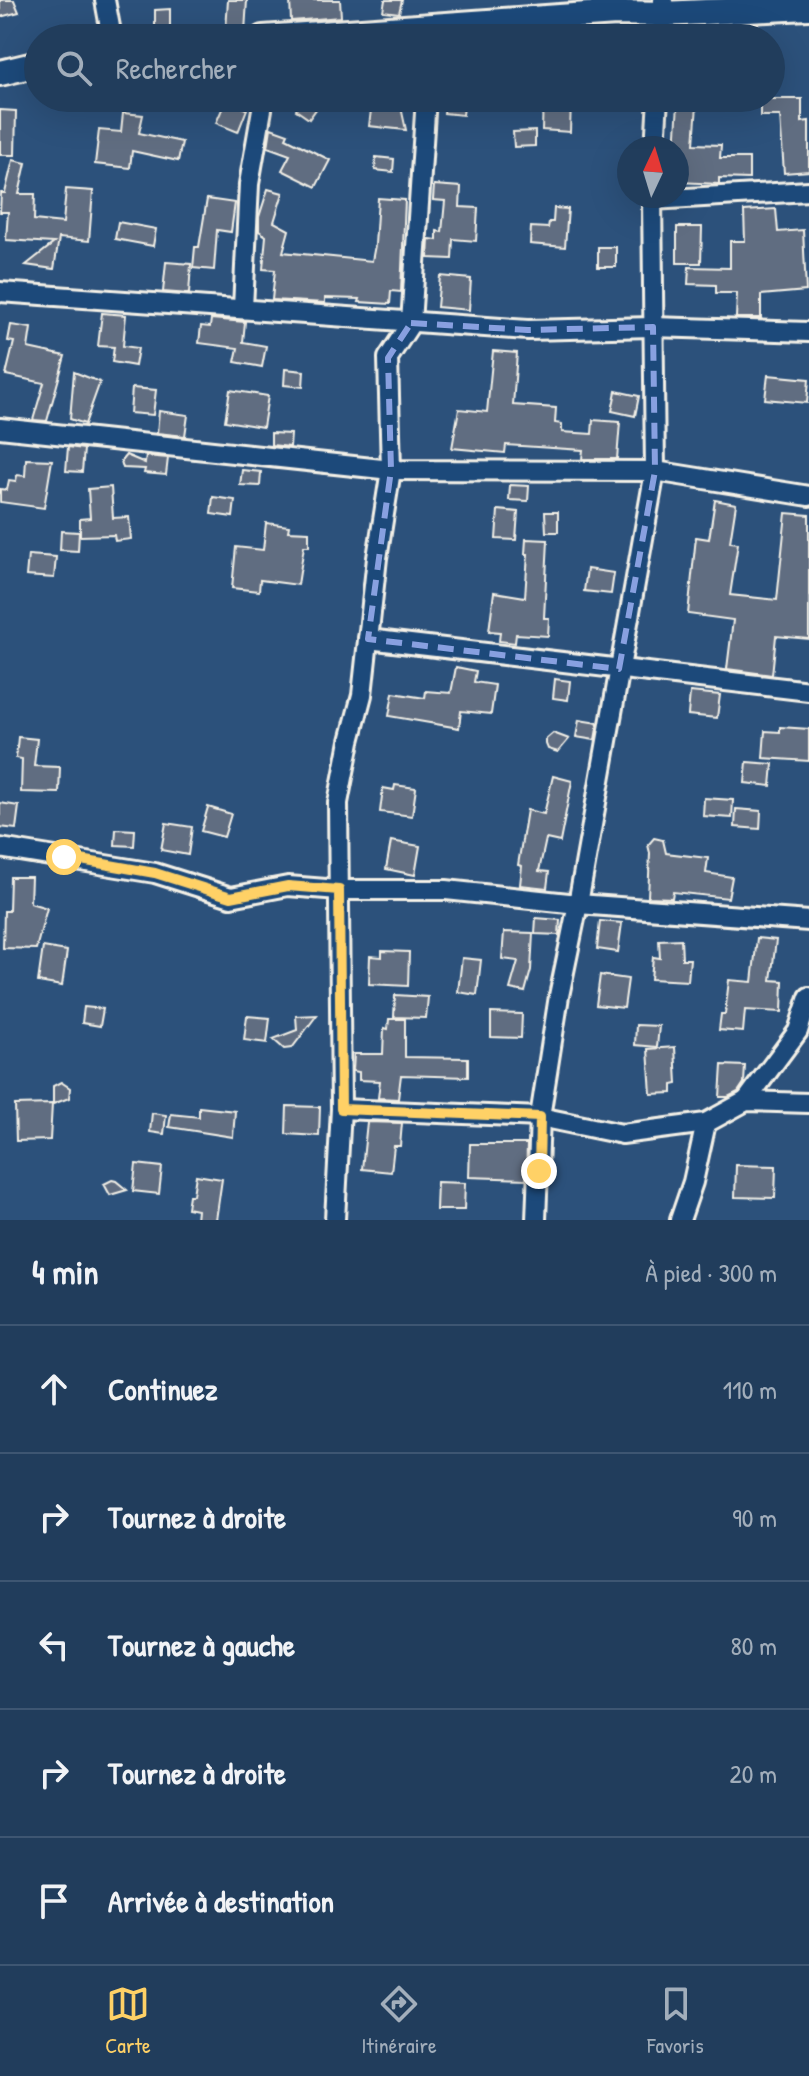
<!DOCTYPE html>
<html lang="fr">
<meta charset="utf-8">
<style>
body{margin:0;font-family:"Patrick Hand",sans-serif;background:#294462;color:#f1f3f6}
.compass{position:absolute;left:617px;top:136px;width:72px;height:72px;border-radius:50%;background:#213d5c;box-shadow:0 8px 32px #0002;rotate:4deg}
.stop{position:absolute;width:24px;height:24px;margin:-18px;border:6px solid #ffd166;border-radius:50%;background:#fff}
.stop.end{background:#ffd166;border-color:#fff;box-shadow:0 2px 8px #0008}
.list{margin:0;padding:0;list-style:none}
h2{display:flex;justify-content:space-between;align-items:center;height:104px;margin:0;padding:0 32px;font-size:34px}
h2 small{font-size:26px;font-weight:400;color:#a2aebb}
.list li{display:grid;grid-template-columns:52px 1fr auto;gap:24px;align-items:center;box-sizing:border-box;height:128px;padding:0 32px;border-top:2px solid #3e5672}
.list b{display:block;font-size:30px;white-space:nowrap}
.list em{font-size:26px;font-style:normal;color:#a2aebb}
.icon{flex:none;width:44px;height:44px;fill:none;stroke:currentColor;stroke-width:2;stroke-linecap:round;stroke-linejoin:round}
.map{position:relative;flex:none;width:809px;height:1220px;overflow:hidden}
.search{position:absolute;background:#213d5c;box-shadow:0 8px 32px #0002;left:24px;right:24px;top:24px;height:88px;display:flex;align-items:center;gap:20px;box-sizing:border-box;padding:0 28px;border-radius:44px;color:#a2aebb;font-size:30px}
.sheet{height:744px;background:#213d5c}
nav{display:flex;justify-content:space-around;align-items:center;box-sizing:border-box;height:112px;border-top:2px solid #3e5672;background:#213d5c;font-size:22px;color:#a2aebb}
nav a{display:grid;justify-items:center;gap:4px}
nav .on{color:#ffd166}
.map>svg:first-child{display:block}
.building{fill:#616d81;stroke:#f4f1e8;stroke-width:2}
.lines{fill:none;stroke-linecap:round;stroke-linejoin:round}
.street-casing{stroke:#f4f1e8;stroke-width:24}
.secondary-casing{stroke:#f4f1e8;stroke-width:30}
.street{stroke:#1f4a7a;stroke-width:18}
.secondary{stroke:#1f4a7a;stroke-width:24}
.route{stroke:#ffd166;stroke-width:10}
.marked{fill:none;stroke:#88a0e0;stroke-width:6;stroke-dasharray:16 10;stroke-linejoin:round}
</style>
<div class="map">
<svg width="809" height="1220" viewBox="0 0 809 1220">
<rect width="100%" height="100%" fill="#2c517b"/>
<filter id="ink" filterUnits="userSpaceOnUse"><feTurbulence type="fractalNoise" baseFrequency=".0125" numOctaves="2"/><feDisplacementMap in="SourceGraphic" scale="16" xChannelSelector="R" yChannelSelector="G"/><feConvolveMatrix kernelMatrix="1 2 1 2 8 2 1 2 1" color-interpolation-filters="sRGB"/></filter>
<g filter="url(#ink)">
<!-- building -->
<g class="building">
<polygon points="0,0 14,0 19,12 0,17"/>
<polygon points="228,0 247,0 245,32 226,30"/>
<polygon points="290,0 340,0 341,17 291,21"/>
<polygon points="385,0 402,0 399,13 383,11"/>
<polygon points="170,9 170,28 155,28 155,10"/>
<polygon points="304,98 324,98 309,119 296,110"/>
<polygon points="381,98 399,98 406,130 369,126 372,102 380,103"/>
<polygon points="446,98 465,98 463,115 444,113"/>
<polygon points="543,98 571,99 570,132 542,130"/>
<polygon points="760,99 802,99 802,122 809,121 809,171 784,173 780,116 760,116"/>
<polygon points="226,100 247,109 238,132 216,123"/>
<polygon points="678,104 697,105 694,144 721,145 720,158 749,158 749,179 719,178 719,184 679,182 680,154 677,154 675,148"/>
<polygon points="0,110 16,111 15,155 0,155"/>
<polygon points="123,113 143,115 139,133 182,142 178,161 132,151 130,168 95,164 99,130 121,132"/>
<polygon points="271,128 288,134 286,138 330,160 316,187 282,170 290,155 268,147"/>
<polygon points="535,131 535,146 514,147 513,132"/>
<polygon points="376,157 394,159 393,172 375,170"/>
<polygon points="13,160 26,163 19,194 35,194 34,220 63,223 66,189 93,191 89,241 59,238 54,269 26,265 54,243 6,240 8,212 0,212 1,193 5,193"/>
<polygon points="434,185 461,187 460,207 478,208 476,241 453,239 452,259 428,258 429,239 437,240 437,231 442,232 445,201 433,200"/>
<polygon points="268,189 283,193 274,222 289,230 283,252 372,261 375,245 378,198 405,200 401,292 391,291 390,304 359,302 360,299 325,298 325,303 272,300 275,270 263,269 266,236 259,231 259,217"/>
<polygon points="207,199 235,203 231,232 217,230 214,270 193,268 195,247 199,247"/>
<polygon points="554,208 568,209 565,247 530,244 531,227 548,228 549,222 553,222"/>
<polygon points="776,209 778,232 803,230 806,291 761,295 761,318 736,318 737,293 716,293 716,285 688,284 689,267 730,268 730,241 745,241 744,211"/>
<polygon points="118,222 156,229 153,246 115,239"/>
<polygon points="677,227 702,227 701,263 677,263"/>
<rect x="598" y="247" width="18" height="20"/>
<polygon points="166,262 191,264 189,294 163,292"/>
<polygon points="440,276 471,279 469,310 437,307"/>
<polygon points="102,313 126,315 123,346 138,348 135,366 112,362 114,347 98,346"/>
<polygon points="211,319 245,322 243,342 266,346 262,367 235,362 238,348 199,343 201,326 210,327"/>
<polygon points="11,325 31,328 28,348 65,356 47,421 33,420 44,383 6,375 14,342 8,341"/>
<polygon points="493,351 517,353 513,405 556,408 555,423 562,424 562,432 592,434 593,420 620,422 617,459 582,459 583,450 506,445 505,453 452,448 459,409 487,412"/>
<polygon points="285,369 304,371 303,387 284,385"/>
<polygon points="74,372 100,382 85,424 70,419"/>
<polygon points="768,375 809,379 807,403 765,399"/>
<polygon points="132,388 156,390 153,415 130,413"/>
<polygon points="230,390 268,396 263,427 225,421"/>
<polygon points="616,391 639,396 635,416 612,411"/>
<polygon points="159,411 188,415 185,436 157,433"/>
<polygon points="271,433 291,434 290,447 271,445"/>
<polygon points="68,447 84,449 82,472 66,471"/>
<polygon points="126,455 145,463 146,456 168,458 166,475 144,473 145,469 123,468 121,461"/>
<polygon points="26,459 52,460 44,508 0,502 0,489 7,490 9,480 16,481 17,475 25,476"/>
<polygon points="242,470 261,472 260,486 240,485"/>
<polygon points="510,485 529,486 528,501 509,500"/>
<polygon points="111,487 113,518 129,517 131,539 115,541 114,535 80,536 80,519 90,518 88,489"/>
<polygon points="213,497 235,500 233,517 211,514"/>
<polygon points="715,500 736,504 730,542 738,543 730,595 777,600 786,513 809,515 809,639 776,636 772,675 727,669 733,620 688,614 696,537 709,539"/>
<polygon points="498,510 518,512 516,540 496,539"/>
<polygon points="545,512 558,512 558,532 546,532"/>
<polygon points="266,523 289,526 288,531 309,532 309,546 304,546 298,585 260,580 259,591 232,588 236,547 263,550"/>
<polygon points="61,531 79,532 78,551 60,550"/>
<polygon points="526,539 548,540 544,618 549,618 548,636 516,634 515,643 499,641 500,632 489,631 494,592 525,597 528,554 525,554"/>
<polygon points="28,555 56,557 54,578 26,576"/>
<polygon points="587,569 614,573 611,594 584,591"/>
<polygon points="456,667 476,671 474,682 495,685 491,714 461,711 459,728 389,716 393,693 425,698 426,691 451,693"/>
<polygon points="555,679 570,681 568,700 553,698"/>
<polygon points="690,692 720,695 717,718 688,715"/>
<polygon points="579,720 598,723 595,740 576,737"/>
<polygon points="780,727 809,729 809,761 763,758 765,731 780,732"/>
<polygon points="553,733 569,739 558,752 548,749 546,744 546,739"/>
<polygon points="18,737 37,739 34,766 60,767 59,793 21,792 22,759 16,758"/>
<polygon points="747,762 773,764 771,786 745,783"/>
<polygon points="553,776 572,781 560,842 546,839 539,871 549,872 547,888 520,885 522,866 518,865 527,810 544,814"/>
<polygon points="395,785 416,788 412,816 380,812 383,788 394,790"/>
<polygon points="704,798 733,800 732,818 703,816"/>
<polygon points="0,803 19,806 16,829 0,827"/>
<polygon points="208,807 231,814 224,837 201,831"/>
<polygon points="736,809 761,811 760,829 735,827"/>
<polygon points="166,823 192,827 188,855 161,850"/>
<polygon points="116,829 135,830 134,846 115,845"/>
<polygon points="654,838 663,840 666,853 708,858 706,873 732,877 728,898 673,892 672,898 648,897 650,853 648,845"/>
<polygon points="391,841 420,846 415,875 386,869"/>
<polygon points="10,877 31,877 30,903 47,908 36,949 3,948 4,911 9,911"/>
<polygon points="536,918 560,920 559,935 535,934"/>
<polygon points="600,921 622,923 618,952 597,949"/>
<polygon points="504,932 533,933 531,970 525,992 510,989 518,961 502,959"/>
<polygon points="757,938 776,940 771,980 783,981 782,1012 745,1010 743,1032 719,1030 721,1014 725,1014 729,980 752,982"/>
<polygon points="681,939 682,959 690,959 688,981 651,979 653,957 660,958 659,940"/>
<polygon points="43,947 67,951 62,986 38,982"/>
<polygon points="382,951 409,952 408,986 369,984 370,956 382,957"/>
<polygon points="462,958 481,960 477,995 458,992"/>
<polygon points="600,975 628,979 624,1008 596,1005"/>
<polygon points="395,995 428,997 426,1018 394,1017"/>
<polygon points="84,1007 103,1009 100,1026 82,1023"/>
<polygon points="491,1013 522,1014 521,1038 491,1037"/>
<polygon points="317,1015 292,1048 284,1049 273,1039 297,1030 296,1016"/>
<polygon points="247,1016 270,1018 267,1043 244,1040"/>
<polygon points="389,1019 405,1019 405,1057 468,1058 468,1077 401,1075 398,1099 378,1098 380,1081 359,1080 359,1072 353,1071 354,1054 383,1054 384,1028 388,1029"/>
<polygon points="636,1025 659,1026 657,1047 635,1045"/>
<polygon points="675,1047 677,1084 672,1085 672,1093 651,1094 648,1049"/>
<polygon points="722,1065 745,1066 744,1083 738,1092 728,1097 720,1097"/>
<polygon points="61,1082 70,1088 69,1098 53,1104 53,1086"/>
<polygon points="52,1104 50,1140 16,1141 15,1105"/>
<polygon points="287,1106 320,1107 319,1136 286,1134"/>
<polygon points="199,1107 235,1111 233,1137 169,1127 171,1114 199,1117"/>
<polygon points="152,1113 166,1115 164,1134 150,1132"/>
<polygon points="367,1122 402,1123 400,1146 394,1146 391,1172 362,1169"/>
<polygon points="470,1144 527,1144 526,1179 469,1177"/>
<polygon points="136,1164 162,1167 159,1194 133,1191"/>
<polygon points="736,1165 776,1166 775,1198 735,1197"/>
<polygon points="196,1175 222,1179 216,1220 196,1220 197,1210 187,1208 189,1195 193,1195"/>
<polygon points="112,1180 116,1181 127,1190 110,1195 104,1184"/>
<polygon points="437,1182 465,1183 464,1210 436,1210"/>
</g>
<g class="lines">
<!-- street casing -->
<g class="street-casing">
<g id="street">
<polyline points="105,0 112,38"/>
<polyline points="662,38 663,0"/>
<polyline points="655,148 658,98"/>
<polyline points="652,200 809,191"/>
<polyline points="0,292 528,330 653,327 809,332"/>
<polyline points="243,308 249,184 264,98"/>
<polyline points="0,428 391,470 655,471 809,496"/>
<polyline points="368,639 809,691"/>
<polyline points="0,848 155,873 231,897 288,886 339,890 446,890 578,904 809,921"/>
<polyline points="746,1101 798,1031 809,997"/>
<polyline points="341,1109 540,1117 622,1134 706,1123 746,1101 809,1103"/>
<polyline points="335,1219 341,1109 338,803 350,741 362,695 377,558 391,470 388,358 411,323 426,98"/>
<polyline points="536,1220 540,1117 559,996 578,904 655,471 652,196"/>
<polyline points="680,1220 693,1182 706,1123"/>
</g>
</g>
<!-- secondary casing -->
<g class="secondary-casing">
<g id="secondary">
<polyline points="263,38 616,13 663,14 809,7"/>
<polyline points="0,73 38,64"/>
</g>
</g>
<!-- street -->
<use href="#street" class="street"/>
<!-- secondary -->
<use href="#secondary" class="secondary"/>
</g>
</g>
<g class="lines" filter="url(#ink)">
<!-- route -->
<polyline class="route" points="64,857 155,873 231,897 288,886 339,890 341,1109 540,1117 539,1171"/>
</g>
<!-- marked area -->
<path class="marked" d="M411 323 528 330 653 327 655 471 619 669 368 639 391 470 388 358Z"/>
</svg>
<svg class="compass" viewBox="-18 -18 36 36"><path d="M0-13l5 13h-10z" fill="#e53935"/><path d="M0 13l5-13h-10z" fill="#a2aebb"/></svg>
<div class="stop" style="left:64px;top:857px"></div>
<div class="stop end" style="left:539px;top:1171px"></div>
<div class="search"><svg class="icon" aria-label="search" viewBox="0 0 24 24"><circle cx="10" cy="10" r="6"/><path d="M15 15l6 6"/></svg>Rechercher</div>
</div>
<section class="sheet">
<h2>4 min<small>À pied · 300 m</small></h2>
<ul class="list">
<li><svg class="icon" aria-label="ahead" viewBox="0 0 24 24"><path d="M12 20V5M6 11l6-6 6 6"/></svg><div><b>Continuez</b></div><em>110 m</em></li>
<li><svg class="icon" aria-label="right" viewBox="0 0 24 24"><path d="M7 20v-9h11M14 6l5 5-5 5"/></svg><div><b>Tournez à droite</b></div><em>90 m</em></li>
<li><svg class="icon" aria-label="left" viewBox="0 0 24 24"><path d="M17 20v-9H6M10 6l-5 5 5 5"/></svg><div><b>Tournez à gauche</b></div><em>80 m</em></li>
<li><svg class="icon" aria-label="right" viewBox="0 0 24 24"><path d="M7 20v-9h11M14 6l5 5-5 5"/></svg><div><b>Tournez à droite</b></div><em>20 m</em></li>
<li><svg class="icon" aria-label="arrive" viewBox="0 0 24 24"><path d="M6 21V4h12l-3 4 3 4H6"/></svg><div><b>Arrivée à destination</b></div></li>
</ul>
</section>
<nav>
<a class="on"><svg class="icon" aria-label="map" viewBox="0 0 24 24"><path d="M3 6l6-2 6 2 6-2v14l-6 2-6-2-6 2zM9 4v14M15 6v14"/></svg>Carte</a>
<a><svg class="icon" aria-label="directions" viewBox="0 0 24 24"><path d="M12 3l9 9-9 9-9-9zM9 14v-3h6M13 9l2 2-2 2"/></svg>Itinéraire</a>
<a><svg class="icon" aria-label="saved" viewBox="0 0 24 24"><path d="M7 4h10v16l-5-4-5 4z"/></svg>Favoris</a>
</nav>
